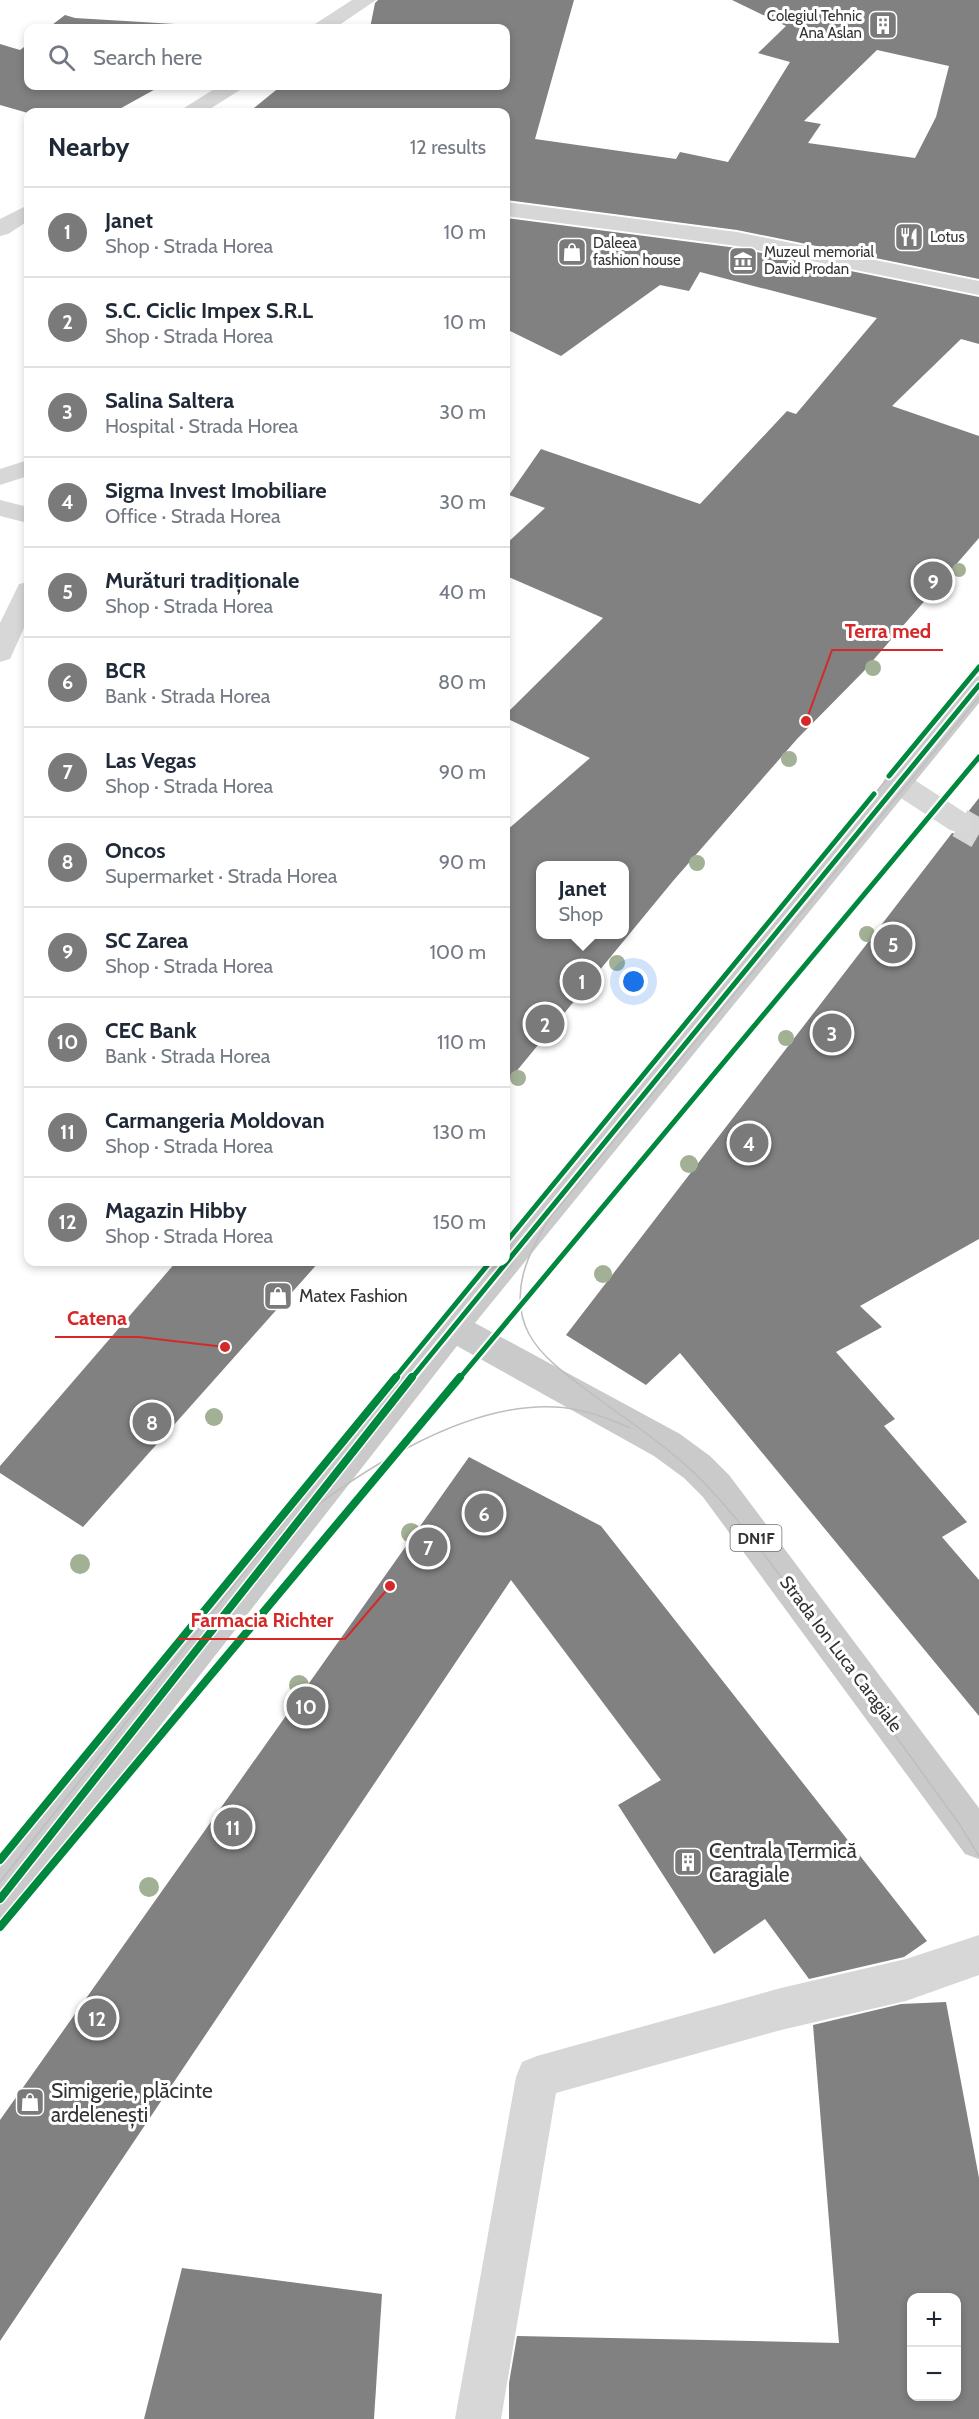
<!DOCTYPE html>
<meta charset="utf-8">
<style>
body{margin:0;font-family:Cabin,sans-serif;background:#f2f2f3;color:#1f2937}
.controls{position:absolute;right:18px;bottom:18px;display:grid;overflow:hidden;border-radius:12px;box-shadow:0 3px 9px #0003}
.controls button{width:54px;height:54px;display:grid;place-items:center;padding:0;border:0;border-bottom:2px solid #e0e1e3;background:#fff;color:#1f2937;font:30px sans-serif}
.you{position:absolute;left:634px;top:982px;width:21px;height:21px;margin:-15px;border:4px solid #fff;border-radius:50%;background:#1a73e8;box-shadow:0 0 0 9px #1a73e833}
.badge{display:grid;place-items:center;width:39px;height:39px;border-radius:50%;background:#7a7a7a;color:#fff;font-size:20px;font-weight:700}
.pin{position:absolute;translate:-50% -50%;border:3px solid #fff;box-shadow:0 2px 6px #0006}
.popup{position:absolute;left:536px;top:861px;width:93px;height:78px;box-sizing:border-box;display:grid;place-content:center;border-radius:12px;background:#fff;filter:drop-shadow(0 2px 4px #0005);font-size:20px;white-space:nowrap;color:#747a83}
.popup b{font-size:22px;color:#1f2937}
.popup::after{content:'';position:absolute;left:50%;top:100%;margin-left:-12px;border:12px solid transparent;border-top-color:#fff}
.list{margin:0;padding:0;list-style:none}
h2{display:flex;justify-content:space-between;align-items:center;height:78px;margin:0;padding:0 24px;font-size:26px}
h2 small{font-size:20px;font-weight:400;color:#747a83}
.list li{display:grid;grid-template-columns:39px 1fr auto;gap:18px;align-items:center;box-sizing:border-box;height:90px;padding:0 24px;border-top:2px solid #e0e1e3}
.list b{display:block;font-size:22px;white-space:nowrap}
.list p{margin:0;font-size:20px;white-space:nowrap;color:#747a83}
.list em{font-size:20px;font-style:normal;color:#747a83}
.icon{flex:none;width:33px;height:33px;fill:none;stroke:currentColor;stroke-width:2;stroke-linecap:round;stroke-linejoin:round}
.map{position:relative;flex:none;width:979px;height:2419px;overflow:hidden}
.search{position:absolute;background:#fff;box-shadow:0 3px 9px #0003;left:24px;top:24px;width:486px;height:66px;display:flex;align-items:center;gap:15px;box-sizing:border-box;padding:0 21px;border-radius:12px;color:#747a83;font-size:22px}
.panel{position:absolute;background:#fff;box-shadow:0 3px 9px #0003;left:24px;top:108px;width:486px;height:1158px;border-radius:12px}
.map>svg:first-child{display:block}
.building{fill:#818181;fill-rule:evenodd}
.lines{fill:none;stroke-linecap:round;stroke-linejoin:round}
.minor-tunnel{stroke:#d6d6d6;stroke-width:30;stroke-dasharray:30 15;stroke-linecap:butt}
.minor{fill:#d7d7d7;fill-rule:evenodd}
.major{fill:#cacaca;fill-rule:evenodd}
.tram{stroke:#bebebe;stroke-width:1.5}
.cycleway-far1-casing{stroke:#fff;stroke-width:9}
.cycleway-casing{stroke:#fff;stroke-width:11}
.cycleway-far1{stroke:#00873e;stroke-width:5}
.cycleway{stroke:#00873e;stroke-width:8}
.tree{fill:#a2b095}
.labels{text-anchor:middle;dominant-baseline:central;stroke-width:6;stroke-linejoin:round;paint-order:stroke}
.far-poi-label{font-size:15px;fill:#333;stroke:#fff;text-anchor:start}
.shield{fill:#fff;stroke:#707070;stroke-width:1.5}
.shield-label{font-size:16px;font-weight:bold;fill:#333}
.poi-label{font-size:18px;fill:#333;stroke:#fff;text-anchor:start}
.street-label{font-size:18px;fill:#333;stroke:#fff}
.near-poi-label{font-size:21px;fill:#333;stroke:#fff;text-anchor:start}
.leader{fill:none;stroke:#d62828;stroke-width:2}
.callout-dot{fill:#d62828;stroke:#fff;stroke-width:2}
.callout-label{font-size:20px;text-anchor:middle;font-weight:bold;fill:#d62828;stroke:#fff;stroke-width:6;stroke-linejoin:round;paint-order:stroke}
</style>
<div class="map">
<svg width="979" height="2419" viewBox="0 0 979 2419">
<rect width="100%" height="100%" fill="#fff"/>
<!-- building -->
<g class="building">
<path d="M378 0H574L535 139 676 159 680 152 728 162 790 62 758 53 786 26 732 0H979V279L737 230 506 200V112H249L281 86H506V28H370L375 3ZM877 50 949 66 936 117 915 158 808 143 821 124 804 121Z"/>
<polygon points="65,15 75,18 241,28 48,28"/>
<polygon points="0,44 20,50 28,44 28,86 161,86 114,112 28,113 0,105"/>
<path d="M506 218 737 248 979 297V344L961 339 892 406 979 436V538L863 672 797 739 673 881 506 1084V831L590 758 506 718V714L603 618 506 576V544L545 508 509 495 541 449 700 504 787 411 796 414 877 318 700 272 689 291 660 285 561 356 506 329ZM540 866H624V934H540Z"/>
<polygon points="979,798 979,1239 860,1306 882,1327 836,1352 895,1419 884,1426 967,1522 942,1537 979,1580 979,1716 680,1353 646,1385 566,1335 952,833 961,835 972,831 976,822 968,812"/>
<polygon points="176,1262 319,1262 83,1527 0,1473 0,1466"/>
<polygon points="469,1457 601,1526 927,1941 904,1957 809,1979 765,1919 714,1954 618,1805 661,1780 511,1580 0,2341 0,2120"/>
<path d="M946 2002 979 2178V2419H509V2383L517 2336 839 2343 813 2025 901 2004ZM912 2298H957V2397H912Z"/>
<polygon points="182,2268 382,2294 374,2419 144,2419"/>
</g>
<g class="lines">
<!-- minor-tunnel -->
<polyline class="minor-tunnel" points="960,823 979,834"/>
<!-- minor -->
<g class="minor">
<polygon points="352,0 376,0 335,28 312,28 315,24"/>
<polygon points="219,86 243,86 240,90 205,112 181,112 184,108"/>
<polygon points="506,202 737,232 979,281 979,295 737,246 506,216"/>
<polygon points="28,205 28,221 8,234 0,236 0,219"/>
<polygon points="28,460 28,476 0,485 0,469"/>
<polygon points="0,500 28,507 28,523 0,516"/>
<polygon points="28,582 28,619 10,659 0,662 0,623 19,584"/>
<polygon points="897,772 907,775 970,816 974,823 970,830 960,833 950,830 887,789 883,782 887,775"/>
<polygon points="979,1935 979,1975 906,2001 781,2030 556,2093 501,2419 455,2419 516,2077 522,2062 537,2056 781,1988 906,1959"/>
</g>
<!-- major -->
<polygon class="major" points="979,676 979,703 475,1323 680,1434 710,1456 729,1475 979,1808 979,1859 965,1854 703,1497 684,1478 654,1456 457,1346 14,1913 0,1919 0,1867 440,1317 486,1262 506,1262 506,1238 969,679"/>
<!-- tram -->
<g class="tram">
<path d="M979 697 549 1219C528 1253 508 1294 529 1334 541 1356 564 1373 584 1388 627 1421 674 1449 711 1490 749 1531 781 1577 814 1623 863 1690 911 1758 960 1825L979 1856"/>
<polyline points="506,1242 979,667"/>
<path d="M280 1534C350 1477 461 1402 555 1407 581 1408 606 1417 630 1428"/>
<polyline points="0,1882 489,1262"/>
</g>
<!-- cycleway-far1 casing -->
<g class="cycleway-far1-casing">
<g id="cycleway-far1">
<polyline points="889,776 979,667"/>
<polyline points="506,1242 874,794"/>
<polyline points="394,1379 490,1262"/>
<polyline points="411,1379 979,685"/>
<polyline points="459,1379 979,757"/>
</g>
</g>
<!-- cycleway casing -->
<g class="cycleway-casing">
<g id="cycleway">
<polyline points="0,1860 396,1377"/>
<polyline points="0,1899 412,1377"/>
<polyline points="0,1927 460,1377"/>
</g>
</g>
<!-- cycleway-far1 -->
<use href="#cycleway-far1" class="cycleway-far1"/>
<!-- cycleway -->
<use href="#cycleway" class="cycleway"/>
</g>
<!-- trees -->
<g class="tree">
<circle cx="959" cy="570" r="7"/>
<circle cx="873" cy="668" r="8"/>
<circle cx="789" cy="759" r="8"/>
<circle cx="697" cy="863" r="8"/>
<circle cx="867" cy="934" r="8"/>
<circle cx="617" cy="963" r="8"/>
<circle cx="786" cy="1038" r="8"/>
<circle cx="518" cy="1078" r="8"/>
<circle cx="689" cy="1164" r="9"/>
<circle cx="603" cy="1274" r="9"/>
<circle cx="214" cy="1417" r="9"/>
<circle cx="411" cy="1533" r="10"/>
<circle cx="80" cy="1564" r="10"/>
<circle cx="299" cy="1685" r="10"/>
<circle cx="149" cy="1887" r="10"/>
</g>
<!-- icons -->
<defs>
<g id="building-square" transform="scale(1.5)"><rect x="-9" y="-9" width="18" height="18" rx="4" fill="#7a7a7a" stroke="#fff"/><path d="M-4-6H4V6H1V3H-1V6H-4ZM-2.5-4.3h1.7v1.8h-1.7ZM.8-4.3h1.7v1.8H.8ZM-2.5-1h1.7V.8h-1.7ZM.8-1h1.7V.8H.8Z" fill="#fff"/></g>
<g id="restaurant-square" transform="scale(1.5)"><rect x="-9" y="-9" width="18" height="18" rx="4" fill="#7a7a7a" stroke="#fff"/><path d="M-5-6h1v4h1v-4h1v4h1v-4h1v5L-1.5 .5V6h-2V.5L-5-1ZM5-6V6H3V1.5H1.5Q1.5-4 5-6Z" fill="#fff"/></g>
<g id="shop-square" transform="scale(1.5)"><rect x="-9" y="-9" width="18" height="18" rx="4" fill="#7a7a7a" stroke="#fff"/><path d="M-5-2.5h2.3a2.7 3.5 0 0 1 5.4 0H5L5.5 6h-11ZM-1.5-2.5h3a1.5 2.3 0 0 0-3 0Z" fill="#fff"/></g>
<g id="museum-square" transform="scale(1.5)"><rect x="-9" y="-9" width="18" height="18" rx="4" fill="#7a7a7a" stroke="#fff"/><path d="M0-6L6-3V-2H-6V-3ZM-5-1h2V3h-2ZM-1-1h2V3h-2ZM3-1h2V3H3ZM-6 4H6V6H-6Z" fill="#fff"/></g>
</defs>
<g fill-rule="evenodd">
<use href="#building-square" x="883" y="25"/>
<use href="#restaurant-square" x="909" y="237"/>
<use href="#shop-square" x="572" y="252"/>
<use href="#museum-square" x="743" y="261"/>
<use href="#shop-square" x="278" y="1296"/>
<use href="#building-square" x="688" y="1862"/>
<use href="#shop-square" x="30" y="2102"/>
</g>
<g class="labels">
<!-- far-poi labels -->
<g class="far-poi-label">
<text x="862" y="16" text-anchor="end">Colegiul Tehnic<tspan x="862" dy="17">Ana Aslan</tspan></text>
<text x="930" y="237">Lotus</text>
<text x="593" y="243">Daleea<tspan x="593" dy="17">fashion house</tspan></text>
<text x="764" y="252">Muzeul memorial<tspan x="764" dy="17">David Prodan</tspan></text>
</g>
<!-- shield labels -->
<rect class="shield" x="730.5" y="1525" width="51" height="26" rx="4.5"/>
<g class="shield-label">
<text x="756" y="1538">DN1F</text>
</g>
<!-- poi labels -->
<g class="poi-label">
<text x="299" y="1296">Matex Fashion</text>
</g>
<!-- street labels -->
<g class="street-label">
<text transform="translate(841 1654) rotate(53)">Strada Ion Luca Caragiale</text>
</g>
<!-- near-poi labels -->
<g class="near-poi-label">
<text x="709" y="1850">Centrala Termică<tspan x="709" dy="24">Caragiale</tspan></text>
<text x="51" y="2090">Simigerie, plăcinte<tspan x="51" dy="24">ardelenești</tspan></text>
</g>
</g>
<!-- callouts -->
<path class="leader" d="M806 721L832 650H943M225 1347L139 1337H55M390 1586L345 1639H178"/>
<g class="callout-dot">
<circle cx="806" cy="721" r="6"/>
<circle cx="225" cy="1347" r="6"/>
<circle cx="390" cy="1586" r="6"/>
</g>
<g class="callout-label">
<text x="888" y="638">Terra med</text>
<text x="97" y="1325">Catena</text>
<text x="262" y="1627">Farmacia Richter</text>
</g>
</svg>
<div class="controls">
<button>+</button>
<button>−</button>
</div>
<div class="you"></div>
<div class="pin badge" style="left:582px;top:981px">1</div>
<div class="popup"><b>Janet</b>Shop</div>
<div class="pin badge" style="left:545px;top:1024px">2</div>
<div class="pin badge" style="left:832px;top:1033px">3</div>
<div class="pin badge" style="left:749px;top:1143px">4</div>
<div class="pin badge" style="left:893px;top:944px">5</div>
<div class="pin badge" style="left:484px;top:1513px">6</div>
<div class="pin badge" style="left:428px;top:1547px">7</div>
<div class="pin badge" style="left:152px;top:1422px">8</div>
<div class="pin badge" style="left:933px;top:581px">9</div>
<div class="pin badge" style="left:306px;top:1706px">10</div>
<div class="pin badge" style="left:233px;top:1827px">11</div>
<div class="pin badge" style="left:97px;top:2018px">12</div>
<div class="search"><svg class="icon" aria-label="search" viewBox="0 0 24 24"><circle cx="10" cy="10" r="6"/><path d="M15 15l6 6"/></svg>Search here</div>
<section class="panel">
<h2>Nearby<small>12 results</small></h2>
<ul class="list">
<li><span class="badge">1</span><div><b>Janet</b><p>Shop · Strada Horea</p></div><em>10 m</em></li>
<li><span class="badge">2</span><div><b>S.C. Ciclic Impex S.R.L</b><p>Shop · Strada Horea</p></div><em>10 m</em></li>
<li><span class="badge">3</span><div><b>Salina Saltera</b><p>Hospital · Strada Horea</p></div><em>30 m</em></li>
<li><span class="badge">4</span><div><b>Sigma Invest Imobiliare</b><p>Office · Strada Horea</p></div><em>30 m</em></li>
<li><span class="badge">5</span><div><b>Murături tradiționale</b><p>Shop · Strada Horea</p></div><em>40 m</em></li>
<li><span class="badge">6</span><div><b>BCR</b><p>Bank · Strada Horea</p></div><em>80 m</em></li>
<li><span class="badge">7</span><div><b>Las Vegas</b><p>Shop · Strada Horea</p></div><em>90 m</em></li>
<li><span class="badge">8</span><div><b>Oncos</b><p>Supermarket · Strada Horea</p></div><em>90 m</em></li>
<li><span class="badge">9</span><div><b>SC Zarea</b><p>Shop · Strada Horea</p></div><em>100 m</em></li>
<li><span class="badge">10</span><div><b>CEC Bank</b><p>Bank · Strada Horea</p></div><em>110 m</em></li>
<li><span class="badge">11</span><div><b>Carmangeria Moldovan</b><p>Shop · Strada Horea</p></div><em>130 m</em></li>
<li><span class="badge">12</span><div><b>Magazin Hibby</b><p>Shop · Strada Horea</p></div><em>150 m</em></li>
</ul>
</section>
</div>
